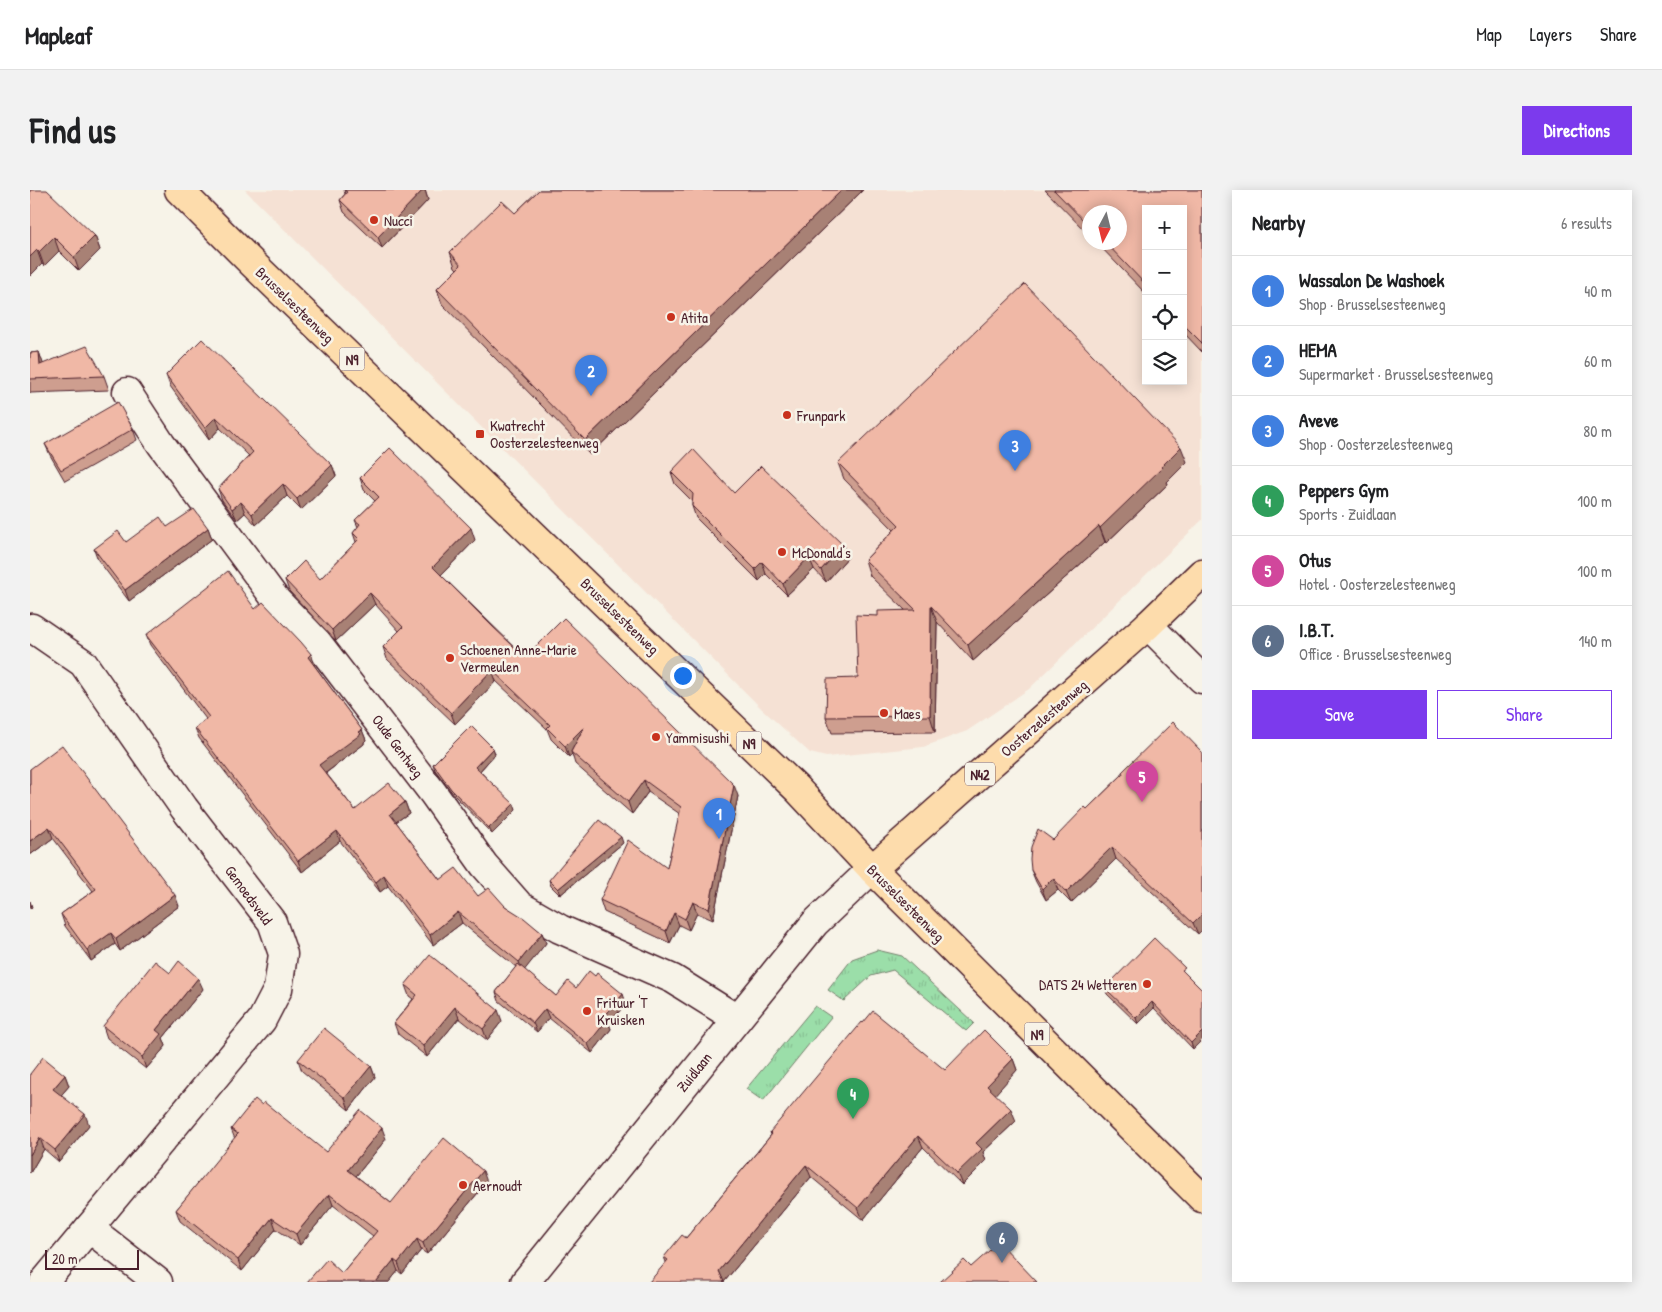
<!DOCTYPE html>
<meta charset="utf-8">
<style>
body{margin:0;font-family:"Patrick Hand",sans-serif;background:#f2f2f2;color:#202124}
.controls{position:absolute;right:15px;top:15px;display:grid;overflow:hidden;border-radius:0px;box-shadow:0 2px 12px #0003}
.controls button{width:45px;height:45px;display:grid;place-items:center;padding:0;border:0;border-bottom:1px solid #e0e0e0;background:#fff;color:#202124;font:25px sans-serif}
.compass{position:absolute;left:1052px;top:15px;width:45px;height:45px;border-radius:50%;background:#fff;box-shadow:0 2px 12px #0003;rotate:187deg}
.scale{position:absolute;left:15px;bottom:12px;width:94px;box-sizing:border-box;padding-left:5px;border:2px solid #4a1f2b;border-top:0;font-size:14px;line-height:18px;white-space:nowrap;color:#4a1f2b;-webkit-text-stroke:4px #f7f3e8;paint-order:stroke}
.you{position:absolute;left:652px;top:485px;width:18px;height:18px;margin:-12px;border:4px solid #fff;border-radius:50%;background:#1a73e8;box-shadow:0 0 0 8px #1a73e833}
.badge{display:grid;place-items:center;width:32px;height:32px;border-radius:50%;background:#7c3aed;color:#fff;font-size:16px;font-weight:700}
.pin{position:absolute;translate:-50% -41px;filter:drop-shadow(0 1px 2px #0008)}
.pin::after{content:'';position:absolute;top:26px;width:18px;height:15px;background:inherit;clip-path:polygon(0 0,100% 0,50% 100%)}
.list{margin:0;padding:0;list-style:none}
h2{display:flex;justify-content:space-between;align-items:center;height:65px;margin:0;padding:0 20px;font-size:21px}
h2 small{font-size:16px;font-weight:400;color:#757577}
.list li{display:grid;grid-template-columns:32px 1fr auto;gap:15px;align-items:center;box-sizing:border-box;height:70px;padding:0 20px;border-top:1px solid #e0e0e0}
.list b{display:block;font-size:19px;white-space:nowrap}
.list p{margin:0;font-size:16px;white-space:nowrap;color:#757577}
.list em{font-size:16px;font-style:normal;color:#757577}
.actions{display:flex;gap:10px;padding:15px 20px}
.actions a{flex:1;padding:11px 0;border:1px solid #7c3aed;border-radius:0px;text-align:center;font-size:18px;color:#7c3aed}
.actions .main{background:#7c3aed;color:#fff}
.icon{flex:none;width:28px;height:28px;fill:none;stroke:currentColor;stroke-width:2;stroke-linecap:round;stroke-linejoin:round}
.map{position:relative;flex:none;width:1172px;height:1092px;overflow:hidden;border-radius:0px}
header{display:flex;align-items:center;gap:30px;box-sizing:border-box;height:70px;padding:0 25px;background:#fff;border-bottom:1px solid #e0e0e0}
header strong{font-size:24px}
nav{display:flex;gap:28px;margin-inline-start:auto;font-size:18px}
.intro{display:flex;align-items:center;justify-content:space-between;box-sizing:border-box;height:120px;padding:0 30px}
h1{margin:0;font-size:35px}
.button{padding:12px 22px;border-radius:0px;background:#7c3aed;color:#fff;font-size:18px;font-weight:700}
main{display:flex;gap:30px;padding:0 30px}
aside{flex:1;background:#fff;border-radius:0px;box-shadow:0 2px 12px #0003}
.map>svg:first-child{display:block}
.built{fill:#f5e1d4;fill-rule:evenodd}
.grass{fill:url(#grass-tufts);stroke:#727e6a}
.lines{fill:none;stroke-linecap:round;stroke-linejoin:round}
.minor-casing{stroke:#4a1f2b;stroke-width:31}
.secondary-casing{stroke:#4a1f2b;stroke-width:31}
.primary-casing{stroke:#4a1f2b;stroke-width:31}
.minor{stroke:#f7f3e8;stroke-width:28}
.secondary{stroke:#f7f3e8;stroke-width:28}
.primary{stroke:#fddcac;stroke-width:28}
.wall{fill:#ce9e8f;stroke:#4a1f2b}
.shaded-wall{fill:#a88174;stroke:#4a1f2b}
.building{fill:#f0b8a6;stroke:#4a1f2b}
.poi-dot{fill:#c8321e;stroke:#f7f3e8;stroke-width:2}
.labels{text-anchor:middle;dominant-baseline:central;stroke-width:5;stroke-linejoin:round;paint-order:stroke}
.shield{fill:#f7f3e8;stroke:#7e5f64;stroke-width:1}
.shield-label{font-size:14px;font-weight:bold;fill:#4a1f2b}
.poi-label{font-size:15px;fill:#4a1f2b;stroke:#f7f3e8;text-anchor:start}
.street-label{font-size:15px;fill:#4a1f2b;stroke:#f7f3e8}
</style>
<header>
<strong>Mapleaf</strong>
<nav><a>Map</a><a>Layers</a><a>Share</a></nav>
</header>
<div class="intro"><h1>Find us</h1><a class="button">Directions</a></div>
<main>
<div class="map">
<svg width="1172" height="1092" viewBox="0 0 1172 1092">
<defs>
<pattern id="grass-tufts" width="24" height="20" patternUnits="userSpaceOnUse" patternTransform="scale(1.25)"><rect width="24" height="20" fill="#9bdea9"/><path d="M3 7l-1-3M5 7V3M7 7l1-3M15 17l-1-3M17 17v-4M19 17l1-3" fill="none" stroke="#87be92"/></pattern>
</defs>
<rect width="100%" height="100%" fill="#f7f3e8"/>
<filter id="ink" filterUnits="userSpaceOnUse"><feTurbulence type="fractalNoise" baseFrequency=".02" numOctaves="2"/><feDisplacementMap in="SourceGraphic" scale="10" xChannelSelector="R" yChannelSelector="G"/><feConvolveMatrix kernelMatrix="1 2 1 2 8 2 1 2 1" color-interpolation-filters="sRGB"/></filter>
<g filter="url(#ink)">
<!-- built -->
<path class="built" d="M215 0H1172V330L999 499 937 541 893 557 796 567 780 563 732 519ZM1116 19H1153V191H1116ZM1060 22H1090V52H1060Z"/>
<!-- grass -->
<g class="grass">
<polygon points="847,760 872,766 944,833 936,841 863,780 841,786 814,811 798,800 822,769"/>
<polygon points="785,816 801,827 733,911 716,899"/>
</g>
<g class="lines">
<!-- minor casing -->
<g class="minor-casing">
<g id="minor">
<polyline points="97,202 131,254 247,411 287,452 403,603 454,675 490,716 530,739 643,789 707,829"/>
<polyline points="1118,435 1172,489"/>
<polyline points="0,439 2,438 53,473 154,618 242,732 253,764 248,799 232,830 59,1038"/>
<polyline points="14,1092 59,1038 128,1092"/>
</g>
</g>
<!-- secondary casing -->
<g class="secondary-casing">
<polyline id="secondary" points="495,1092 785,733 842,679"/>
</g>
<!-- primary casing -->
<g class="primary-casing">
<g id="primary">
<polyline points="149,0 223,74 767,599 842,679 1172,1008"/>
<polyline points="842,679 1118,435 1172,383"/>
</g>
</g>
<!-- minor -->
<use href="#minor" class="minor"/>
<!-- secondary -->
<use href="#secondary" class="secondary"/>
<!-- primary -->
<use href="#primary" class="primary"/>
</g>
<!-- wall -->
<g class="wall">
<polygon points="0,0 65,46 70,60 49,81 29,61 14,76 12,74 0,86"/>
<polygon points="314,0 395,0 398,10 352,58 314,22 310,10 315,4"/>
<polygon points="509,0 833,0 560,265 412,114 407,99 427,79 425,77 420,62 485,23"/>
<polygon points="1015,0 1172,0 1172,162 1153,142 1153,19 1116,19 1116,104 1066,52 1090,52 1060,22 1060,46"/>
<polygon points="9,162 13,174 74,186 79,200 0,203 0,163"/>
<polygon points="136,185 302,275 306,286 271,320 257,306 226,335 215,323 207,330 192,310 188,299 219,266 190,238 179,250 140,196"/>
<polygon points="103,239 107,250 35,291 20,265 15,254"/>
<polygon points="1157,272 1137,292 1138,294 1076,353 1075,352 943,471 907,432 905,542 802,543 796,527 828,488 848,426 875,420 840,386 835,370 864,340 814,289 808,273"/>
<polygon points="641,282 704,303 818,367 796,392 784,379 757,405 736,384 729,391 666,328 662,316 662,311 645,294"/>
<polygon points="330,288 445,350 411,385 495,467 708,606 683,730 667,723 659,740 649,735 640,753 574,722 570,710 637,678 650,624 618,602 602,624 545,574 542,564 539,567 521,549 517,539 466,491 425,534 357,469 353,457 369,441 345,414 306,451 259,401 255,390 290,389 326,352 323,343 328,337 325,330 345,311 334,300"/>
<polygon points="137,337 178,338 182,349 99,411 68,370 64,359 96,352"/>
<polygon points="225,419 285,475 284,475 332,540 336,550 334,552 334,554 296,583 325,620 375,612 379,623 366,632 410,690 448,706 475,716 512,743 516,753 494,780 526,806 546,798 596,813 579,834 581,839 562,863 519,828 507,842 469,811 466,802 486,777 432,733 403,755 358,696 350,702 310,651 272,682 169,548 165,538 176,529 120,455 116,445"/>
<polygon points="463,558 465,564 450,581 486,620 462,644 424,605 405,580 403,574"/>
<polygon points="1172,562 1172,740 1168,744 1086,669 1041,713 1028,700 1016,710 1006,692 1001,680 1023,650 1057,619 1092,585 1092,582"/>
<polygon points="0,579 149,716 90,761 85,754 61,771 35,736 31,724 63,701 23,648 0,665"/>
<polygon points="593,653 530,705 521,696 519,690"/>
<polygon points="140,783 173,799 133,848 136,856 116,879 77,848 73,836"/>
<polygon points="1156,784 1163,859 1124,818 1108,834 1077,804 1075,798"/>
<polygon points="375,795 472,831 457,850 429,828 397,867 368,844 364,833 383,809 379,806"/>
<polygon points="983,869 987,880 965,904 986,931 953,962 956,971 932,995 893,957 833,1030 781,987 694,1092 636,1072 634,1067 656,1048 741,945 740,942 915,880"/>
<polygon points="268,870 341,876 345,887 319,920 272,881"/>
<polygon points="0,884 35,885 39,896 31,905 59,935 29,972 14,959 0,983"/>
<polygon points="201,939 296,962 356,949 326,986 361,1013 457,992 397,1064 391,1060 372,1084 368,1081 359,1092 277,1092 312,1083 343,1046 303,1015 270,1055 246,1039 212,1081 150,1031 146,1020 205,949"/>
</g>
<!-- shaded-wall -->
<g class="shaded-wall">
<polygon points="393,0 395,0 398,10 352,58 348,47"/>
<polygon points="812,0 833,0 560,265 555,250"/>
<polygon points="65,46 70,60 49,81 44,67"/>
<polygon points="24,47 29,61 14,76 9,62"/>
<polygon points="7,60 12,74 0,86 0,67"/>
<polygon points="9,162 14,176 15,189 10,175"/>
<polygon points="186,227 190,238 179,250 175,238"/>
<polygon points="1151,257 1157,272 1137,292 1138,294 1076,353 1070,338"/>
<polygon points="302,275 306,286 271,320 267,309"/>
<polygon points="253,294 257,306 226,335 222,324"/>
<polygon points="211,312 215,323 207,330 202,319"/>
<polygon points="1069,336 1075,352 943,471 938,455"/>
<polygon points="178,338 182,349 99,411 95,400"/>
<polygon points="441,338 445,350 408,388 403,377"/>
<polygon points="813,355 818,367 796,392 791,380"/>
<polygon points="779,367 784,379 757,405 753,394"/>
<polygon points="732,372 736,384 729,391 725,379"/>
<polygon points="340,403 345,414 306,451 302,440"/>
<polygon points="901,416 907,432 905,542 900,526"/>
<polygon points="281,464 285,475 282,477 278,467"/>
<polygon points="462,480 466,491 425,534 421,523"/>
<polygon points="554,537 541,562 542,564 539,567 535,556"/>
<polygon points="332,540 336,550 334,552 334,554 293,585 289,575"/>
<polygon points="463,558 465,564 448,583 445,577"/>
<polygon points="614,590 618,602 602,624 598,612"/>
<polygon points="704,595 708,606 683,730 679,719"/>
<polygon points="375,612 379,623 363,634 360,624"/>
<polygon points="484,614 486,620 462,644 459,638"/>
<polygon points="19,637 23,648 0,665 0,651"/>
<polygon points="307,641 310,651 272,682 268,671"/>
<polygon points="591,647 593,653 530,705 528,699"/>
<polygon points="1082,657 1086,669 1041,713 1036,702"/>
<polygon points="354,685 358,696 350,702 346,692"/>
<polygon points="1023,688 1028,700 1016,710 1012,699"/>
<polygon points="145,705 149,716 90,761 86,749"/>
<polygon points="0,711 2,717 0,719"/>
<polygon points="663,712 667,723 659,740 655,729"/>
<polygon points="428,722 432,733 403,755 400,745"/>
<polygon points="644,723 649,735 640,753 636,741"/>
<polygon points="1172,724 1172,740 1168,744 1163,733"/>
<polygon points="81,743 85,754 61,771 57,760"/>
<polygon points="512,743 516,753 493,782 489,772"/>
<polygon points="168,788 173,799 133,848 136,856 116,879 112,867 126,840"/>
<polygon points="593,804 596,813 579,834 581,839 562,863 558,854 574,827"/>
<polygon points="1122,812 1124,818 1108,834 1106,828"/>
<polygon points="425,817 429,828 397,867 393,856"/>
<polygon points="515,819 519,828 507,842 503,833"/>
<polygon points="468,820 472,831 457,850 453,839"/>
<polygon points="1172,842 1172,850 1163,859 1161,853"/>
<polygon points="983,869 987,880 962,908 957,896"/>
<polygon points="341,876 345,887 319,920 315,908"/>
<polygon points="35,885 39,896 27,910 23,899"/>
<polygon points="981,919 986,931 953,962 956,971 932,995 927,983 946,953"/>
<polygon points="55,924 59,935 29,972 25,960"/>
<polygon points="352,938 356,949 322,991 318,980"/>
<polygon points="888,946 893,957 833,1030 828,1018"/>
<polygon points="10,948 14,959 0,983 0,965"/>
<polygon points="776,975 781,987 694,1092 689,1081"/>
<polygon points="453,981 457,992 397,1064 393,1053"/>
<polygon points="299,1004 303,1015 270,1055 266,1044"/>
<polygon points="242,1028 246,1039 212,1081 208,1070"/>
<polygon points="387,1049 391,1060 372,1084 368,1073"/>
<polygon points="364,1070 368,1081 359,1092 346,1092"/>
</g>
<!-- building -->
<g class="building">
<polygon points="0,0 17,0 65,46 44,67 24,47 9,62 7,60 0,67"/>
<polygon points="314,0 393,0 348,47 310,10 317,2"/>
<polygon points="509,0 812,0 555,250 407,99 431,75 420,62 472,11 485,23"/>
<polygon points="1024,0 1172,0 1172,153 1153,134 1153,19 1116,19 1116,95 1075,52 1090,52 1090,22 1060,22 1060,37"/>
<polygon points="995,94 1151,257 1131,277 1132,278 1070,338 1069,336 938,455 901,416 900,526 796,527 797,489 828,488 826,425 848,426 848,421 886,420 835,370 869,335 808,273"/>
<polygon points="172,149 302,275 267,309 253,294 222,324 211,312 202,319 188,299 223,262 186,227 175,238 136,185"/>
<polygon points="57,156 74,186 0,189 0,163 9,162 10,175"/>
<polygon points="88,212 103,239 31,280 15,254"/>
<polygon points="360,258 441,338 403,377 463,437 495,467 534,428 704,595 679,719 663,712 655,729 644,723 636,741 570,710 598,650 637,678 651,617 614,590 598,612 541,562 554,537 535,556 517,538 520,535 462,480 421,523 353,457 373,437 340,403 302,440 255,390 274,371 290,389 329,349 323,343 330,334 325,330 349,307 330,288"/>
<polygon points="663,259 704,303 731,276 813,355 791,380 779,367 753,394 732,372 725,379 662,316 663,304 641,282"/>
<polygon points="164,319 178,338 95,400 64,359 88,341 96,352 130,327 137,337"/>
<polygon points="198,381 225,419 233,412 271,452 281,464 278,467 332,540 329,542 331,544 289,575 325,620 359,593 375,612 360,624 410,690 426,678 448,706 459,698 475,716 494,728 512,743 489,772 428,722 400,745 354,685 346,692 307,641 268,671 165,538 179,527 116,445"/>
<polygon points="1143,532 1172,562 1172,724 1163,733 1082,657 1036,702 1023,688 1012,699 1001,680 1000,669 1001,657 1008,639 1023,650 1055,617 1057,619 1093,584 1092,582"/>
<polygon points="441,536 463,558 445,577 484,614 459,638 421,599 403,574"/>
<polygon points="32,555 145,705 86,749 81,743 57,760 31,724 66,699 19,637 0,651 0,579"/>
<polygon points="569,630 591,647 528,699 519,690"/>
<polygon points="1124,748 1155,778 1152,780 1172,800 1172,842 1161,853 1122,812 1106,828 1075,798"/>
<polygon points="400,765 468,820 453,839 425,817 393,856 364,833 387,805 375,795"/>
<polygon points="125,771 140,783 149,771 168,788 126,840 131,844 112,867 73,836"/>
<polygon points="488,774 526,806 538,791 546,798 559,781 565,786 567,783 593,804 574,827 577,830 558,854 515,819 503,833 466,802"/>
<polygon points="843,821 915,880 954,840 983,869 957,896 981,919 946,953 952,959 927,983 888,946 828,1018 776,975 689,1081 694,1092 619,1092 638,1070 634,1067 652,1045 656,1048 742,944 740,942 832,832 833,833"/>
<polygon points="294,838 341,876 315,908 268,870"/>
<polygon points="13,867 35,885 23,899 55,924 25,960 10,948 0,965 0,884"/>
<polygon points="225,909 232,915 234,912 296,962 330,920 352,938 318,980 361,1013 414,948 453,981 393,1053 387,1049 368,1073 364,1070 346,1092 277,1092 297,1069 312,1083 347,1041 299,1004 266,1044 242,1028 208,1070 146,1020 206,946 208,944 201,939"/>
<polygon points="969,1052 1007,1092 910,1092 934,1070 941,1077"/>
</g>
</g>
<!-- markers -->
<g class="poi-dot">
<circle cx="344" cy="30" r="5"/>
<circle cx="641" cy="127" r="5"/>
<circle cx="757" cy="225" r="5"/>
<rect x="445" y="239" width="10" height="10" rx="2.5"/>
<circle cx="752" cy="362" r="5"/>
<circle cx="420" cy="468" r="5"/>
<circle cx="854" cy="523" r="5"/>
<circle cx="626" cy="547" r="5"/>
<circle cx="1117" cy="794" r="5"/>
<circle cx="557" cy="821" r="5"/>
<circle cx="433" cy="995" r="5"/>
</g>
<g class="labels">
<!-- shield labels -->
<g class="shield">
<rect x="309.5" y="157.5" width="25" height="23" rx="4"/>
<rect x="706.5" y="541.5" width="25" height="23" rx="4"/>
<rect x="935" y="572.5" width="30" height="23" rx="4"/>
<rect x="994.5" y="832.5" width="25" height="23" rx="4"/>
</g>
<g class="shield-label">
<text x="322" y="169">N9</text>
<text x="719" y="553">N9</text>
<text x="950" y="584">N42</text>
<text x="1007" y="844">N9</text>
</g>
<!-- poi labels -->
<g class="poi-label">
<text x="354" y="30">Nucci</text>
<text x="651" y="127">Atita</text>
<text x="767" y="225">Frunpark</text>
<text x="460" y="235">Kwatrecht<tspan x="460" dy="17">Oosterzelesteenweg</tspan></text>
<text x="762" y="362">McDonald's</text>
<text x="430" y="459">Schoenen Anne-Marie<tspan x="430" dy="17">Vermeulen</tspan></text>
<text x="864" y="523">Maes</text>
<text x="636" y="547">Yammisushi</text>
<text x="1107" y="794" text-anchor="end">DATS 24 Wetteren</text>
<text x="567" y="812">Frituur 'T<tspan x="567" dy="17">Kruisken</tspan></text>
<text x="443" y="995">Aernoudt</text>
</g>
<!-- street labels -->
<g class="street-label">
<text transform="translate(265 115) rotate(44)">Brusselsesteenweg</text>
<text transform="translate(590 426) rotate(44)">Brusselsesteenweg</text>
<text transform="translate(1014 528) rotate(-41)">Oosterzelesteenweg</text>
<text transform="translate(368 556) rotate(53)">Oude Gentweg</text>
<text transform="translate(219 705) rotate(54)">Gemoedsveld</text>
<text transform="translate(876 713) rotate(45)">Brusselsesteenweg</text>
<text transform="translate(664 882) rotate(-51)">Zuidlaan</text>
</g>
</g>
</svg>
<div class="controls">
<button>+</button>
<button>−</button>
<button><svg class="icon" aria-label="locate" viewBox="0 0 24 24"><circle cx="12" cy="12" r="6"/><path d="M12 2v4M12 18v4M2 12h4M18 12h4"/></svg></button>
<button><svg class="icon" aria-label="layers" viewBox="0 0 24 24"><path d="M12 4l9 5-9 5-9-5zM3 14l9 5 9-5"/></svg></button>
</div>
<svg class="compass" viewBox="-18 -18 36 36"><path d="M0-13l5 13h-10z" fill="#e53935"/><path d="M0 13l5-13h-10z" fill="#757577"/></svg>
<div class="scale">20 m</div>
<div class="you"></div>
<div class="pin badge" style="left:689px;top:649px;background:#3f7fe0">1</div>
<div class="pin badge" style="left:561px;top:206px;background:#3f7fe0">2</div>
<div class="pin badge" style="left:985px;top:281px;background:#3f7fe0">3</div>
<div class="pin badge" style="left:823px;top:929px;background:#2e9e5b">4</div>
<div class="pin badge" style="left:1112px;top:612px;background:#d1479c">5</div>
<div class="pin badge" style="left:972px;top:1073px;background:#5c6f8a">6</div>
</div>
<aside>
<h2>Nearby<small>6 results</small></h2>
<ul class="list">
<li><span class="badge" style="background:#3f7fe0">1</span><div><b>Wassalon De Washoek</b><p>Shop · Brusselsesteenweg</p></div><em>40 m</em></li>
<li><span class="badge" style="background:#3f7fe0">2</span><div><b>HEMA</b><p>Supermarket · Brusselsesteenweg</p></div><em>60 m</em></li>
<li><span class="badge" style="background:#3f7fe0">3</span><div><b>Aveve</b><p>Shop · Oosterzelesteenweg</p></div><em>80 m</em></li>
<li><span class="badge" style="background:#2e9e5b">4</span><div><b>Peppers Gym</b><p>Sports · Zuidlaan</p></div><em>100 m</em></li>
<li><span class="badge" style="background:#d1479c">5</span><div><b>Otus</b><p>Hotel · Oosterzelesteenweg</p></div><em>100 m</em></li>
<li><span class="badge" style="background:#5c6f8a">6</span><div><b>I.B.T.</b><p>Office · Brusselsesteenweg</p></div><em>140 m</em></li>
</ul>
<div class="actions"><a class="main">Save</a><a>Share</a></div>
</aside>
</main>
